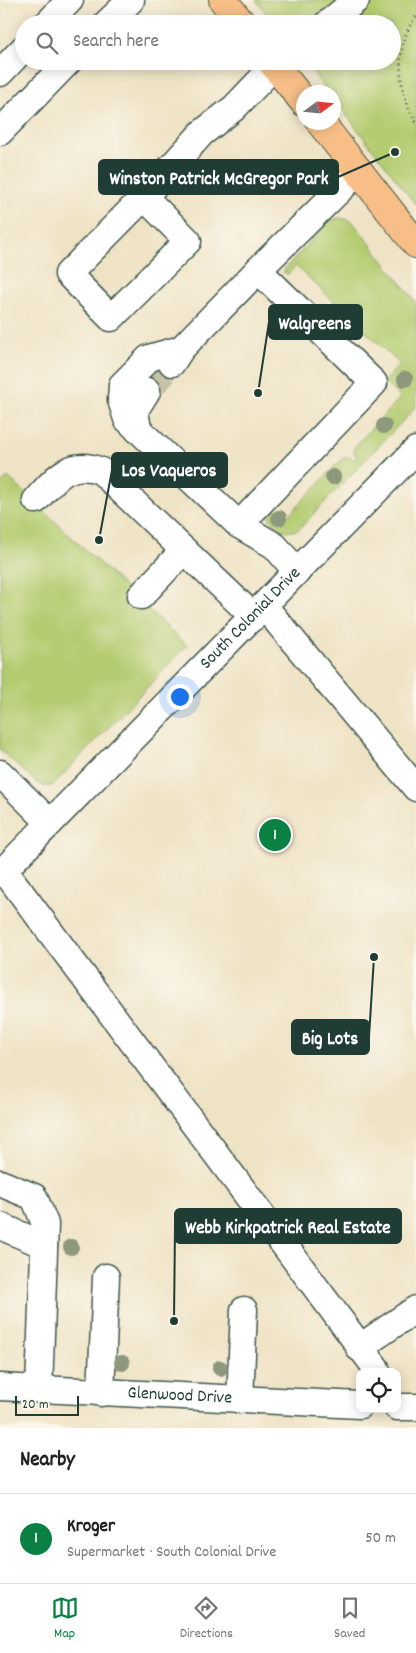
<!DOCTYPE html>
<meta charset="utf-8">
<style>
body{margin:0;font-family:Dekko,sans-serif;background:#f2f2f2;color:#222}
.controls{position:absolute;right:15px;bottom:15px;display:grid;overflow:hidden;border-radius:10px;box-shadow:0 2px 12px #0003}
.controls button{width:45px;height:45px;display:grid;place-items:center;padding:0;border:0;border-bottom:1px solid #e0e0e0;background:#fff;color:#222;font:25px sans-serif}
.compass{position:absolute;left:296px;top:85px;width:45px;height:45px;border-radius:50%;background:#fff;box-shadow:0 2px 12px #0003;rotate:75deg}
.scale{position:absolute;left:15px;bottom:12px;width:64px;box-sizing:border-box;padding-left:5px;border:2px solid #1f3d34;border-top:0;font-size:14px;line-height:18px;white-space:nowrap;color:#1f3d34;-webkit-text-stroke:4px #fbf7ec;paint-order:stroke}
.you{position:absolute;left:179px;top:696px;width:18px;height:18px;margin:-12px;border:4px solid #fff;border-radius:50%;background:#1a73e8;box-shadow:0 0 0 8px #1a73e833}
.badge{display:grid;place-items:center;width:32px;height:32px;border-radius:50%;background:#0b8043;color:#fff;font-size:16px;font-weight:700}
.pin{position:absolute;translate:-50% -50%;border:2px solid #fff;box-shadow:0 1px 5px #0006}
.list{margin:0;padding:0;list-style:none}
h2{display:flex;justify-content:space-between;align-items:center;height:65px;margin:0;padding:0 20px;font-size:21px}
h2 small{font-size:16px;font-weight:400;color:#767676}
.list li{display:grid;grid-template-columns:32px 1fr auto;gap:15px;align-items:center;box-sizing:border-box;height:90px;padding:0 20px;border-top:1px solid #e0e0e0}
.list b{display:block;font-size:19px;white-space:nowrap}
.list p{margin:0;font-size:16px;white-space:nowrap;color:#767676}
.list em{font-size:16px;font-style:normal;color:#767676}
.icon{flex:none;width:28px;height:28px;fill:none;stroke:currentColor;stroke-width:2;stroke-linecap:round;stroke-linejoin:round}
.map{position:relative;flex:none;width:416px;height:1428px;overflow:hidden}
.search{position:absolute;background:#fff;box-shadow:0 2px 12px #0003;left:15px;right:15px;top:15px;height:55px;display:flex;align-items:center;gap:12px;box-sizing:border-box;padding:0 18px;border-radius:28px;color:#767676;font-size:19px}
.sheet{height:155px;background:#fff}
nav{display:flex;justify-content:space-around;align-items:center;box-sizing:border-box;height:70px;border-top:1px solid #e0e0e0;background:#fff;font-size:14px;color:#767676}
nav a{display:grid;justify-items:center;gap:2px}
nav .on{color:#0b8043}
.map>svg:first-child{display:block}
.green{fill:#b4cc70;stroke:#6a8452}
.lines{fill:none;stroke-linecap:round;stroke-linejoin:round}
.minor-tunnel{stroke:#c5c2a8;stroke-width:26;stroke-dasharray:26 13;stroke-linecap:butt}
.minor-casing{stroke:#3e564a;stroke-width:29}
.major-casing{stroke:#3e564a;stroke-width:30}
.path{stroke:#3e564a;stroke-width:3;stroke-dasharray:1 4;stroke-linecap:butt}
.minor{stroke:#fff;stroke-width:26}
.major{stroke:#f7be87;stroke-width:28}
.tree{fill:#8d987c}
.labels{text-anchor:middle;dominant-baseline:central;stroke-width:4.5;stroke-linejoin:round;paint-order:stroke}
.street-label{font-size:18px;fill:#1f3d34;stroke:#fbf7ec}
.leader{fill:none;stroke:#1f3d34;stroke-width:2}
.callout-dot{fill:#1f3d34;stroke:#fbf7ec;stroke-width:2}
.callout{fill:#1f3d34;stroke:#1f3d34;stroke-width:2}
.callout-label{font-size:19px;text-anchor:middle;font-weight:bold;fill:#fff}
</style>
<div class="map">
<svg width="416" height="1428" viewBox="0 0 416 1428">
<rect width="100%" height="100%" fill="#fbf7ec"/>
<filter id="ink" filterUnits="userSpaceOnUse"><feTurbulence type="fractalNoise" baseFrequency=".02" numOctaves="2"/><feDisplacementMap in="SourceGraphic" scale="10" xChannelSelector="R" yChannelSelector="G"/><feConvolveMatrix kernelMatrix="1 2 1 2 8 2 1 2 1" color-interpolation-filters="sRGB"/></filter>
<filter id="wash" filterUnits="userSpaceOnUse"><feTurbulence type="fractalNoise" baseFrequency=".0096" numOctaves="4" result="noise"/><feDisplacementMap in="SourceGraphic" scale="20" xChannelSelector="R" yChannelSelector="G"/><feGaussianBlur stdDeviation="1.12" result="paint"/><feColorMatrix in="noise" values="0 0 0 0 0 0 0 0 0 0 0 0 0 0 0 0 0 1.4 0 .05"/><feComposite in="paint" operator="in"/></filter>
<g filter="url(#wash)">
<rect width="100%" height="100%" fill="#efe3c5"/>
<!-- green -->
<g class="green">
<polygon points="256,0 416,0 416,205 334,99 334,92 328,92 304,61 392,61 392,24 275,24"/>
<path d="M340 218 352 221 416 302V407L299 529C287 535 274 528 269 516L274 510H277L287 517 344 457H350L355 460 357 457 354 454V447L400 398 384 382 400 364 296 266 288 274 284 273V270L330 220Z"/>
<polygon points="8,477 187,646 52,786 43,786 36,782 0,750 0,485"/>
</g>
</g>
<g filter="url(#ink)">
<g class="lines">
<!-- minor-tunnel -->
<polyline class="minor-tunnel" points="147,391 167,370"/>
<!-- minor casing -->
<g class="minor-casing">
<g id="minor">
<polyline points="47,24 70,0"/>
<polyline points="106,24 131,0"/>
<polyline points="327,24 356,0"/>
<polyline points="0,73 24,48"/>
<polyline points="0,132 69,61"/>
<polyline points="144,197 188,241 111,318 68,274 144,197 202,133 234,108 279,61"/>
<polyline points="181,349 149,358 122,385 121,400 127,419 239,525 275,546 297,572"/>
<polyline points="172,363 181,349 258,270"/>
<polyline points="138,430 135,410 147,391"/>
<path d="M36 500C55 479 70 458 101 471L254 617"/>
<polyline points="239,525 374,383 258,270 359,171"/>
<polyline points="141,596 184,550"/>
<polyline points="264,606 416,788"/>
<polyline points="0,773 50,823"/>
<polyline points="4,870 376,1368 377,1372"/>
<path id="s1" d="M0 874 416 450"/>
<polyline points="0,1183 34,1197 45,1224 39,1390"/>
<polyline points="0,1226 44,1245"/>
<polyline points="359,1348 416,1309"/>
<path id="s2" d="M0 1387 360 1405"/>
<polyline points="101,1393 106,1277"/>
<polyline points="240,1400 244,1310"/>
<polyline points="397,1407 416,1407"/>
</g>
</g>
<!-- major casing -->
<g class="major-casing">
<g id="major">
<polyline points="223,0 242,24"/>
<polyline points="271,61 304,102"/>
<polyline points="320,122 416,244"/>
</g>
</g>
<!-- path -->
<path class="path" d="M416 17C393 44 398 93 416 122"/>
<!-- minor -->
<use href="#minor" class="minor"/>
<!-- major -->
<use href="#major" class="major"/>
</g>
<!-- trees -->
<g class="tree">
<circle cx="405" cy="379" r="8"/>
<circle cx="384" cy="426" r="8"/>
<circle cx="333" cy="477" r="8"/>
<circle cx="279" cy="518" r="8"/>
<circle cx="71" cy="1247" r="8"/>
<circle cx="122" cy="1363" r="8"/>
<circle cx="220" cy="1368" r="8"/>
</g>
</g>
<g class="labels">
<!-- street labels -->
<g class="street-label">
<text stroke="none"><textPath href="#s1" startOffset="358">South Colonial Drive</textPath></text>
<text stroke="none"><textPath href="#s2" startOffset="180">Glenwood Drive</textPath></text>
</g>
</g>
<!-- callouts -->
<path class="leader" d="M395 152L338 177M258 393L269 322M99 540L112 470M374 957L369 1037M174 1321L175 1226"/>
<g class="callout-dot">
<circle cx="395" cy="152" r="5"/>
<circle cx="258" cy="393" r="5"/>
<circle cx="99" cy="540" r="5"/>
<circle cx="374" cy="957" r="5"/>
<circle cx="174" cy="1321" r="5"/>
</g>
<g class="callout">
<rect x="99" y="160" width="239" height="34" rx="5"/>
<rect x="269" y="305" width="93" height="34" rx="5"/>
<rect x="112" y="453" width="115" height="34" rx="5"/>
<rect x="292" y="1020" width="77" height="34" rx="5"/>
<rect x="175" y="1209" width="226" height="34" rx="5"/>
</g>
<g class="callout-label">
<text x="219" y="184">Winston Patrick McGregor Park</text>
<text x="315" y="329">Walgreens</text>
<text x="169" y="476">Los Vaqueros</text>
<text x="330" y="1044">Big Lots</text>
<text x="288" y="1233">Webb Kirkpatrick Real Estate</text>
</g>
</svg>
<div class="controls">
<button><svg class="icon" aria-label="locate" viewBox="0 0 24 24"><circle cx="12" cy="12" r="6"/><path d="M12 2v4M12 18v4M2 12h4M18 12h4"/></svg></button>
</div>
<svg class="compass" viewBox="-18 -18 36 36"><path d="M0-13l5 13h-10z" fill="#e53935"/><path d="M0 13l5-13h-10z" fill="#767676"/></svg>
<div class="scale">20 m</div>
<div class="you"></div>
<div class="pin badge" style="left:275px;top:835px">1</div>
<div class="search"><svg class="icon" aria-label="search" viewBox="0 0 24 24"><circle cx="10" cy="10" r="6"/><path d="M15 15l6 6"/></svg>Search here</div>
</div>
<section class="sheet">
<h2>Nearby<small></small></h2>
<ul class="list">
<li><span class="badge">1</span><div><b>Kroger</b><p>Supermarket · South Colonial Drive</p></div><em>50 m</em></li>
</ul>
</section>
<nav>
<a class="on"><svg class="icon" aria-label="map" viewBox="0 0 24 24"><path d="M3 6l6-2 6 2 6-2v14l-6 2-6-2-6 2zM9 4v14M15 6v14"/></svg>Map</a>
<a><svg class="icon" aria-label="directions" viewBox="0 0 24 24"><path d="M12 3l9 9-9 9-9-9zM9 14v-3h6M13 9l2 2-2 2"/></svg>Directions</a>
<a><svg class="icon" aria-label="saved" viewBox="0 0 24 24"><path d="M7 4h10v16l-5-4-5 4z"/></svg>Saved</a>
</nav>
